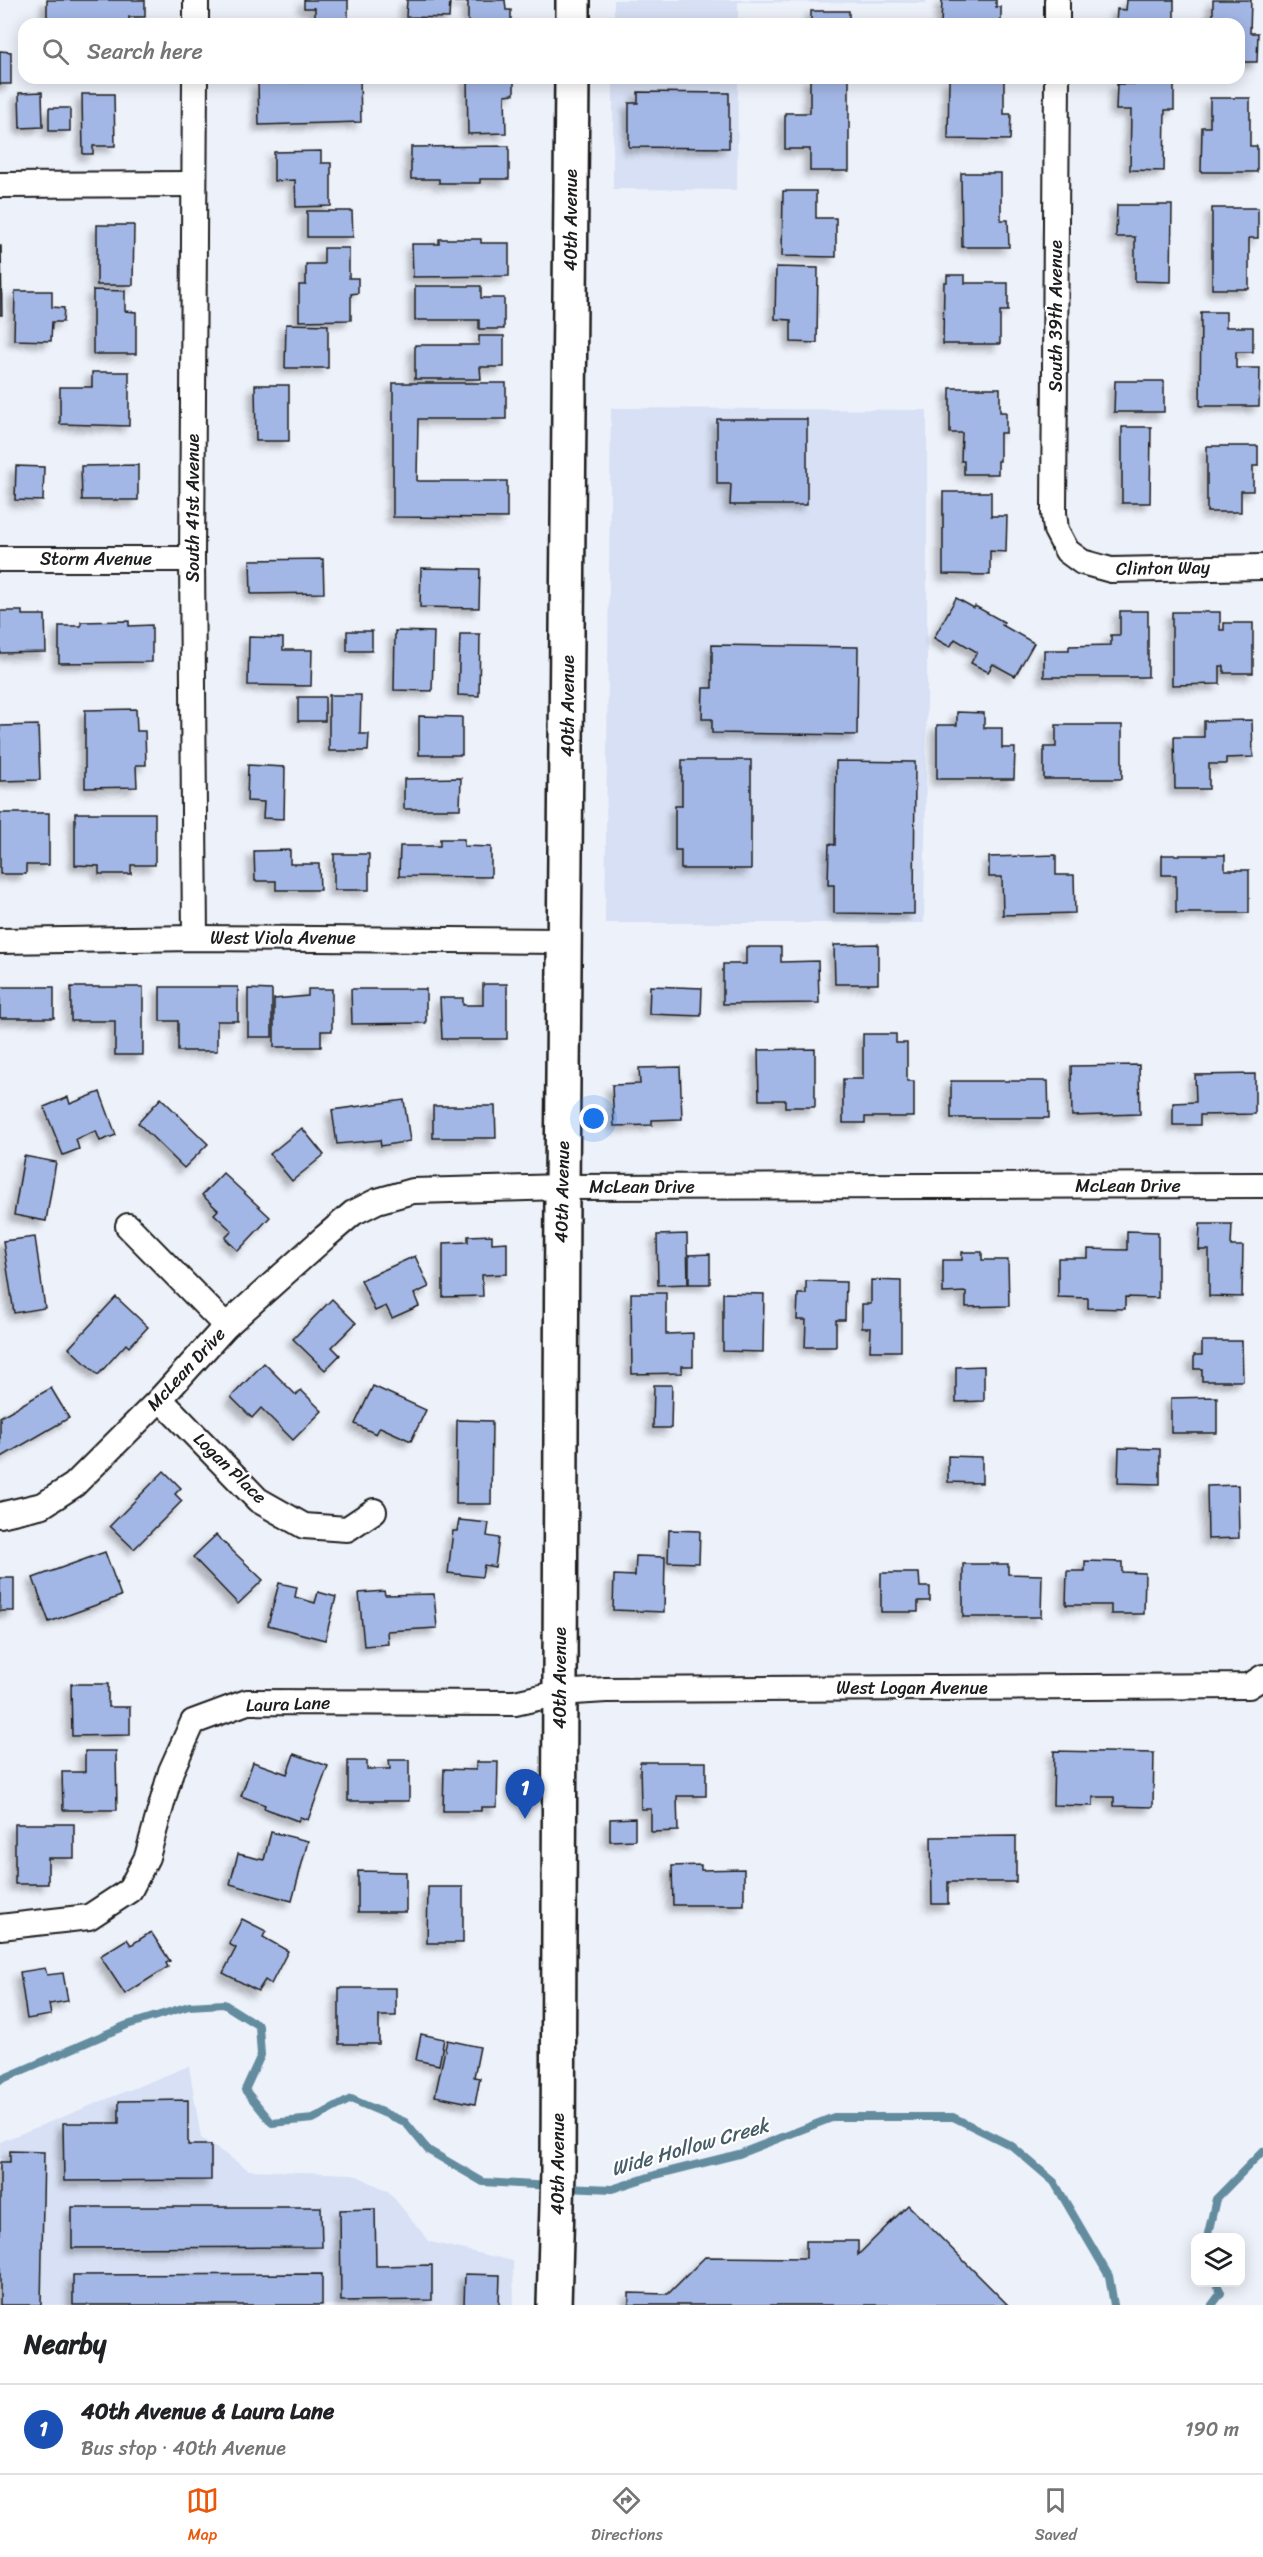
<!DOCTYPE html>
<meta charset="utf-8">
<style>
body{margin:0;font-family:Sriracha,sans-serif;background:#f6f6f6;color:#202124}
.controls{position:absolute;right:18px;bottom:18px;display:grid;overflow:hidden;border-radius:12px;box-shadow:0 3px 15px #0003}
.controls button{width:54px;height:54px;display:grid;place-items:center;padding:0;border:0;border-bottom:2px solid #e0e0e0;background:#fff;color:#202124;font:30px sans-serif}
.you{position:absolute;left:594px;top:1119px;width:21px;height:21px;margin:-15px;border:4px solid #fff;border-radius:50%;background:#1a73e8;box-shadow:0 0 0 9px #1a73e833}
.badge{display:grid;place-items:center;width:39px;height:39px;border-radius:50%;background:#ea580c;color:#fff;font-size:20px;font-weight:700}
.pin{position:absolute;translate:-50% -50px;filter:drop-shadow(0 2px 3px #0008)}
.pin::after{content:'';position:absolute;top:32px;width:21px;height:18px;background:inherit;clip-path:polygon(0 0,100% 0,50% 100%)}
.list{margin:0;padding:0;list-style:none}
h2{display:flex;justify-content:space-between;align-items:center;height:78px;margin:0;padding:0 24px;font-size:26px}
h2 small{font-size:20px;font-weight:400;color:#757577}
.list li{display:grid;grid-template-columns:39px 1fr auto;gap:18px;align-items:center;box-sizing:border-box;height:90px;padding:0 24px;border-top:2px solid #e0e0e0}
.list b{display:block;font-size:22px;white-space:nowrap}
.list p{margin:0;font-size:20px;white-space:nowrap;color:#757577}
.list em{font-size:20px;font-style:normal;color:#757577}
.icon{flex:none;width:33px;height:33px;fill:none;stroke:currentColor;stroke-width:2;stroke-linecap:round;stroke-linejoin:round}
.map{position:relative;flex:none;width:1263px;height:2305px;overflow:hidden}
.search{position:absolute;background:#fff;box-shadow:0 3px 15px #0003;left:18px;right:18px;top:18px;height:66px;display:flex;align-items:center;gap:15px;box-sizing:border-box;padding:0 21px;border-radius:18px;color:#757577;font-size:22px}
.sheet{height:168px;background:#fff}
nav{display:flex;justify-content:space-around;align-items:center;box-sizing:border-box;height:84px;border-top:2px solid #e0e0e0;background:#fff;font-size:16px;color:#757577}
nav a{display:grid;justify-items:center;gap:3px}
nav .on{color:#ea580c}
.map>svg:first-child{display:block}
.built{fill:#d7e0f4}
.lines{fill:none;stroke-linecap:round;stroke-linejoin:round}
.stream{stroke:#648c9f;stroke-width:8}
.building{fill:#a3b7e6;stroke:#1c1c1c;stroke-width:1.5;filter:url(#shadow)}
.minor-casing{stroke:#1c1c1c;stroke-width:28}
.primary-casing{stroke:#1c1c1c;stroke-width:38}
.minor{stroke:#fff;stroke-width:24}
.primary{stroke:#fff;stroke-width:33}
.labels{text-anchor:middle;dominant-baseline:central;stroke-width:4.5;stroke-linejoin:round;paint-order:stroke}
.street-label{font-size:18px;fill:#1c1c1c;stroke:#fff}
.water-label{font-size:20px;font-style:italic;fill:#465d68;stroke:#fff}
</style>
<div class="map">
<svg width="1263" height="2305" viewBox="0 0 1263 2305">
<defs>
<filter id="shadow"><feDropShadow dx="-5.5" dy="5.5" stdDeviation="3" flood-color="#0004"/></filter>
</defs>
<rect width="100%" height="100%" fill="#edf1fa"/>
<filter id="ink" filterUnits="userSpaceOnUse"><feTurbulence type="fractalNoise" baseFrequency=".0167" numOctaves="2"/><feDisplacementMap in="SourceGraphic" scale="12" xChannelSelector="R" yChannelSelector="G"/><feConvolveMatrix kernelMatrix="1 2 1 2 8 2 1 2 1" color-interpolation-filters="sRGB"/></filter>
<g filter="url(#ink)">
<!-- built -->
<g class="built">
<polygon points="614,0 926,0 926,3 738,2 738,24 614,24"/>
<polygon points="613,78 738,78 737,190 613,189"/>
<polygon points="611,408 927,410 927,692 924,923 605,923"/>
<polygon points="189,2066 201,2138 249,2170 353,2174 388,2191 430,2242 513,2261 514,2305 0,2305 0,2142"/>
</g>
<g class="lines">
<!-- stream -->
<g class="stream">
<polyline points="0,2080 127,2025 189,2006 224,2004 259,2026 261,2055 245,2090 272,2123 313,2119 351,2099 405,2122 428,2150 483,2182 550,2186"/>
<polyline points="565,2187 612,2189 655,2175 739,2154 834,2117 953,2117 1012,2146 1054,2182 1109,2276 1114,2305"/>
<polyline points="1207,2238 1216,2199 1263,2151"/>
<polyline points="1212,2305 1221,2293 1216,2282"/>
</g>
</g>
<!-- building -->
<g class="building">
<polygon points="47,0 145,0 145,17 129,17 129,24 47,24"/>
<polygon points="304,0 348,0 348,22 315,21 315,8 304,8"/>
<polygon points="407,0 450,0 449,18 406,17"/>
<polygon points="455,0 505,0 506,10 511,10 511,24 468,24 468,2 455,2"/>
<polygon points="942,0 996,0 996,7 1001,7 1001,24 941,24"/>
<polygon points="1127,0 1174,0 1174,24 1116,24 1117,9 1126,10"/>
<polygon points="1213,0 1251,0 1250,33 1258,33 1257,62 1239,62 1239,24 1213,24"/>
<rect x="811" y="11" width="38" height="13"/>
<polygon points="0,51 11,52 11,84 0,84"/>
<polygon points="327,78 360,78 361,122 259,125 258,83 327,82"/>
<polygon points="467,78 514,78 514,94 505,95 506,133 468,134"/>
<polygon points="810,78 849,78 849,171 810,171 810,149 785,149 785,113 810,113"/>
<polygon points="949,79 1004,80 1004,114 1011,114 1010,140 948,139"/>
<polygon points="1117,84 1174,84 1174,110 1165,110 1164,171 1130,170 1131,110 1116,110"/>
<polygon points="42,92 43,127 20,128 19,93"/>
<polygon points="638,92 729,93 729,148 629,147 629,103 638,103"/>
<polygon points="82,94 114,94 115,146 93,146 93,154 83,154"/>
<polygon points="1210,98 1250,98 1250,146 1257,146 1257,172 1201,172 1202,127 1210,127"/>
<rect x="49" y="108" width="21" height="23"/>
<polygon points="509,146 509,179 480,179 480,183 439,183 439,179 411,179 411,147"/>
<polygon points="321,151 321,163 331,163 331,206 296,207 295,180 274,181 274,152"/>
<polygon points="961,173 1001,173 1001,220 1008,220 1009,247 962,247"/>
<polygon points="783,191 816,191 816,218 836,218 836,257 782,256"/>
<polygon points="1117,205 1172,205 1171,282 1135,281 1135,237 1116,237"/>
<polygon points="1212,208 1258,208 1258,238 1249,238 1249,289 1212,289"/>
<polygon points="307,211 352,211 353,237 307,237"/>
<polygon points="97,225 134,225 133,285 97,285"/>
<polygon points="439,239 481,239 481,243 509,243 509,276 413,277 412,244 439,244"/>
<polygon points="0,246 1,246 2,315 0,315"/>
<polygon points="324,248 349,248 349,278 358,278 358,293 351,294 351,320 299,321 299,285 306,285 306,264 324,264"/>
<polygon points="776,267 818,268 817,343 791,342 791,320 775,319"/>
<polygon points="947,275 965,275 965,283 1008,283 1008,311 1000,311 1000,344 943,344 944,282 947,282"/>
<polygon points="415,286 481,286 481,298 504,298 504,329 479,329 479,320 415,320"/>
<polygon points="93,290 125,291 125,311 136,312 136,354 93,354"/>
<polygon points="15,291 52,291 52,307 64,308 63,322 52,322 51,341 14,340"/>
<polygon points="1201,312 1226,312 1226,327 1253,327 1253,352 1236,352 1236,368 1260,368 1259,406 1200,406"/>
<polygon points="286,324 328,325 328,368 285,368"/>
<polygon points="479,336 504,336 504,367 480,367 481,379 415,379 415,345 479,345"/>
<polygon points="92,372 129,372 129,426 60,424 60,387 92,387"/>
<polygon points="1115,381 1164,381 1164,412 1114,412"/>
<polygon points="393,383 506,383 506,419 418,419 417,481 507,481 507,518 393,517"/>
<polygon points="255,385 289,385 289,441 256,441"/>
<polygon points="950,388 1000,388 1000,412 1006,412 1006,433 1000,433 1000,461 998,461 998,474 964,474 964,461 961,461 962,433 950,433"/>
<polygon points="717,419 807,419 807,505 730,505 731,484 717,484"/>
<polygon points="1122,427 1151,427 1150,503 1122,503"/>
<polygon points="1207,446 1258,446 1258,466 1253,466 1253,491 1241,491 1241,512 1207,512"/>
<polygon points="138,465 138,500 82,500 81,466"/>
<polygon points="16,466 44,467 43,501 15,500"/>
<polygon points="943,492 991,492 991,516 1007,516 1006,552 990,551 990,575 943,574"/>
<polygon points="323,559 324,593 251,594 250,560"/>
<polygon points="421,568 480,569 479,608 420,607"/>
<polygon points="956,598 974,608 975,606 1004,622 1002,625 1034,643 1015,676 993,664 988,672 971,663 977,652 955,639 950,647 934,638"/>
<polygon points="0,611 22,611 22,615 45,615 46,652 0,653"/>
<polygon points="1120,611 1148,611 1148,677 1044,677 1044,650 1069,650 1069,646 1111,645 1111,635 1120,635"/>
<polygon points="1172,612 1220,612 1220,630 1224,630 1224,623 1253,623 1253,673 1224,673 1224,666 1220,666 1220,684 1172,685"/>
<polygon points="129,621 129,626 152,625 152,662 59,663 59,626 81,626 81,622"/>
<rect x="347" y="631" width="25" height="20"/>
<polygon points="395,631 434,632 432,691 394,690"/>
<polygon points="460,634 480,634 479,696 458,695"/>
<polygon points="249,637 283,638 283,650 312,650 311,686 248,685"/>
<polygon points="712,645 858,647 857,735 712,733 712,719 702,719 703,688 712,688"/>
<polygon points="329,695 361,695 360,734 369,734 368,751 329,751"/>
<rect x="298" y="697" width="27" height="24"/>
<polygon points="136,709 137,731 145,731 146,765 136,765 137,787 85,788 85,710"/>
<polygon points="957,712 984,713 984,728 1002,728 1002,748 1015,748 1014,779 937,779 937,725 957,725"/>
<polygon points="419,716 462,717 462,755 419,755"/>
<polygon points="1252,720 1253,757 1226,758 1226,764 1209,764 1209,789 1175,789 1174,737 1204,737 1204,721"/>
<polygon points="38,725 40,780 0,781 0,726"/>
<polygon points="1056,725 1122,725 1122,779 1044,779 1044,747 1056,747"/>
<polygon points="682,760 751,760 751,869 681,869 681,850 675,850 675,806 682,806"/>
<polygon points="836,761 915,762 914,914 834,913 834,885 828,885 829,844 835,845"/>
<polygon points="248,765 285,767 284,819 263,818 264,802 247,801"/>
<polygon points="461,778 460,809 404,809 404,779"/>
<polygon points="0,813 49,813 49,865 26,865 26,874 0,874"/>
<polygon points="75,813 155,813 155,865 131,865 131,874 99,874 99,866 75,865"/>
<polygon points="440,839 464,839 464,846 491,847 491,877 399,876 400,846 440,846"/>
<polygon points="290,850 290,864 319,864 320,890 276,890 276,881 255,881 254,851"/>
<rect x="334" y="854" width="35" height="36"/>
<polygon points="1056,855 1056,875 1074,875 1075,913 1003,915 1002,877 989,877 989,857"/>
<polygon points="1162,855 1225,855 1225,870 1249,870 1249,913 1176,913 1176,875 1162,875"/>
<polygon points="878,944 878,984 835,984 834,945"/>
<polygon points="746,947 781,947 781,962 818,961 819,1003 723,1004 723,964 746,964"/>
<polygon points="483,984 507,984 507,1039 442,1039 440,998 463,998 463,1005 483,1005"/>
<polygon points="650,986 702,988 701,1016 649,1014"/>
<rect x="0" y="987" width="54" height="31"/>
<polygon points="71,987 143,987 143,1055 115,1055 115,1021 71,1021"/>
<polygon points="160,987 238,987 238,1021 217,1021 217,1051 178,1051 178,1021 160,1021"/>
<polygon points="248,989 272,990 272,1037 248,1037"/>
<polygon points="308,989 332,989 332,1031 321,1031 321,1047 274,1047 274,999 308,996"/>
<polygon points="351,989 426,989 426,1023 352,1024"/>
<polygon points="863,1034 896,1034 896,1043 907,1043 907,1081 914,1081 914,1117 865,1117 865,1123 843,1123 843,1079 863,1079"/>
<polygon points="815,1049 815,1107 785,1107 785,1100 759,1100 758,1050"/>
<polygon points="1139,1065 1140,1114 1072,1116 1071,1066"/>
<polygon points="680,1067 682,1119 652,1120 652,1125 614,1126 612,1085 640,1084 639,1068"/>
<polygon points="1255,1074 1255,1114 1200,1115 1200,1125 1173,1125 1173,1103 1196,1102 1195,1075"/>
<polygon points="951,1081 1048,1081 1049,1118 951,1118"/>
<polygon points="100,1092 116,1135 100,1141 96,1131 76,1139 79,1149 63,1155 44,1107 68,1097 70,1104"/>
<polygon points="161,1098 208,1144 184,1168 138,1123"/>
<polygon points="404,1100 410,1141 381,1146 380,1140 337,1144 332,1110"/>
<polygon points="433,1106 495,1106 496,1138 433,1138"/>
<polygon points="302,1128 324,1155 292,1181 270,1154"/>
<polygon points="24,1156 56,1162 46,1221 14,1215"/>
<polygon points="223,1173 270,1217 238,1251 225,1238 232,1231 214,1214 218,1210 202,1195"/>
<polygon points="1200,1224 1232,1224 1231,1246 1243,1246 1242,1297 1209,1296 1209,1250 1199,1250"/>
<polygon points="1127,1231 1158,1232 1158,1298 1125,1297 1125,1309 1088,1308 1088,1298 1058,1297 1058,1258 1088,1258 1088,1249 1127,1250"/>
<polygon points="687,1234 688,1284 658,1285 657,1235"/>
<polygon points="492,1235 492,1243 507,1242 507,1274 482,1275 483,1296 443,1297 443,1243 468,1242 468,1236"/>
<polygon points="35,1237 45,1308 14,1313 3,1241"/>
<polygon points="962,1252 982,1252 982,1260 1008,1260 1009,1306 966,1307 966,1292 943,1293 943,1260 962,1260"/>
<polygon points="710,1254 710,1284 689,1284 689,1255"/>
<polygon points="415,1256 429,1287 414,1294 419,1306 392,1318 386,1306 375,1311 361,1280"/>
<polygon points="871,1280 901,1281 901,1351 870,1351 871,1328 862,1328 862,1304 871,1304"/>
<polygon points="806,1281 846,1282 845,1320 836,1320 836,1347 805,1347 806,1320 797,1320 798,1294 806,1294"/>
<polygon points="631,1293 666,1293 666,1334 693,1333 693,1366 682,1366 682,1373 632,1374"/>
<polygon points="723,1293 764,1294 763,1352 723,1351"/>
<polygon points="116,1297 148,1327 129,1347 126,1344 98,1375 69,1348"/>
<polygon points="332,1299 356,1323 332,1347 340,1355 325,1370 293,1339"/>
<polygon points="1202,1341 1242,1341 1243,1381 1202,1381 1202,1369 1194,1369 1194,1355 1202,1355"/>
<polygon points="264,1363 296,1395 301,1390 322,1411 293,1440 261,1408 252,1418 231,1397"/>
<polygon points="984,1366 984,1401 956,1402 956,1367"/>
<polygon points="654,1385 672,1385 671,1428 653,1428"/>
<polygon points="373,1386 426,1410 411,1441 380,1427 376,1434 355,1424"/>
<polygon points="51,1388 69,1418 0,1458 0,1417"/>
<polygon points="1217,1397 1217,1433 1171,1433 1171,1398"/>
<polygon points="457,1420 492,1421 491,1504 456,1504"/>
<polygon points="1119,1448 1160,1449 1160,1484 1118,1483"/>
<polygon points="948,1456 982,1457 982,1483 948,1482"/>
<polygon points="164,1471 181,1488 175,1494 182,1501 134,1549 110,1526"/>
<polygon points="1238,1485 1239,1538 1208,1539 1207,1486"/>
<polygon points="459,1520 489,1523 487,1536 499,1538 495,1567 484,1565 482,1577 448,1573 453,1531 457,1531"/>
<polygon points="669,1530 700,1531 699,1563 668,1562"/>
<polygon points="216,1535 263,1580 238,1604 193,1557"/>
<polygon points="105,1552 121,1596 49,1622 33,1578"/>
<polygon points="636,1556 665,1557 664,1612 613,1610 614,1575 635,1576"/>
<polygon points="1085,1561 1122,1562 1122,1572 1145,1573 1144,1614 1111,1614 1111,1605 1066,1605 1067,1571 1085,1571"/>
<polygon points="963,1564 1008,1564 1008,1574 1042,1575 1041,1617 963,1617"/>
<polygon points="881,1573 919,1573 920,1587 930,1587 930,1601 918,1601 918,1612 881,1612"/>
<rect x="0" y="1578" width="14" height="33"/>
<polygon points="279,1583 297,1587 295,1597 315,1603 318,1592 336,1597 325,1640 268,1625"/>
<polygon points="384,1591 385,1595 434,1594 437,1628 387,1631 388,1644 364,1646 359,1593"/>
<polygon points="71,1684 108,1684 108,1707 130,1707 130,1735 72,1736"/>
<polygon points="85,1751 116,1751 117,1810 63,1810 62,1772 85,1772"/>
<polygon points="1054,1751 1154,1753 1153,1807 1114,1806 1114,1797 1093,1797 1093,1806 1053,1805"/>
<polygon points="294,1754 328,1766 308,1820 300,1817 298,1821 264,1808 265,1805 241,1796 253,1762 287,1774"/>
<polygon points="389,1760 409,1760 409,1801 348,1801 348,1761 367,1761 367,1769 390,1769"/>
<polygon points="476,1762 498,1762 497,1807 481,1807 481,1811 443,1811 444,1769 476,1770"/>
<polygon points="640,1762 706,1762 706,1796 677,1796 678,1831 651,1832 651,1809 641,1809"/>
<polygon points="635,1818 635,1840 610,1841 610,1819"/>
<polygon points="15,1824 74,1824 74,1858 48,1858 48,1884 15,1884"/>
<polygon points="271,1832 308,1841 292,1901 230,1884 238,1854 264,1860"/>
<polygon points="1016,1836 1016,1882 948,1882 948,1904 932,1904 931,1837"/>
<polygon points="701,1865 701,1870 744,1869 744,1905 673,1905 672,1866"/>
<polygon points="358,1871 406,1872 406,1912 358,1912"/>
<polygon points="428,1887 463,1887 463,1943 427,1943"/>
<polygon points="242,1919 266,1931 263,1937 288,1951 271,1984 265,1980 258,1991 223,1973 236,1948 229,1944"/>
<polygon points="151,1932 170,1961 166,1963 168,1967 125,1994 100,1956 127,1939 131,1945"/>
<polygon points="45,1968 47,1975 63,1973 68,2001 49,2004 51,2015 27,2019 20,1972"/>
<polygon points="339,1988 396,1988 396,2016 379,2016 379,2044 339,2044"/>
<polygon points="421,2034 444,2039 439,2065 416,2060"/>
<polygon points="447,2040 480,2047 474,2077 480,2078 475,2104 435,2096"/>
<polygon points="188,2100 188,2145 211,2145 211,2180 64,2181 63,2123 119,2123 119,2101"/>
<polygon points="10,2151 44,2152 41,2305 0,2305 0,2162 10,2162"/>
<polygon points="908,2205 1008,2305 629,2305 629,2293 668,2294 705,2257 806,2258 806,2241 858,2241 858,2255"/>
<polygon points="72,2207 321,2207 322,2247 72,2248"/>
<polygon points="375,2209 376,2266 432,2265 432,2300 341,2301 340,2210"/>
<polygon points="322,2274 322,2305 73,2305 73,2275"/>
<polygon points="465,2274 500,2275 499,2305 464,2305"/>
</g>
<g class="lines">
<!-- minor casing -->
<g class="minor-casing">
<g id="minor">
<polyline points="196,24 196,0"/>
<polyline points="1057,24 1057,0"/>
<polyline points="195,78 192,559 195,938"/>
<polyline points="1057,78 1054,513 1056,530 1067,551 1082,562 1111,570 1263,567"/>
<polyline points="0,185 194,184"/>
<polyline points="0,559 192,559"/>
<polyline points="0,941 195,938 566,941"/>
<polyline points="128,1226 226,1326"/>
<polyline points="160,1399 258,1500 304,1526 347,1529 374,1511"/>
<polyline points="0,1515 43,1505 74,1485 160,1399 226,1326 325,1237 353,1213 377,1201 413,1191 562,1187 1263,1185"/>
<polyline points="0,1927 89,1917 130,1890 147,1857 171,1771 193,1722 247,1702 515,1703 559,1693 606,1690 1249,1686 1263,1677"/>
</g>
</g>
<!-- primary casing -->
<g class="primary-casing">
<g id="primary">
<polyline points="573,24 573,0"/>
<polyline points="554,2305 558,2171 562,1187 572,78"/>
</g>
</g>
<!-- minor -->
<use href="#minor" class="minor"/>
<!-- primary -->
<use href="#primary" class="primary"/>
</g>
</g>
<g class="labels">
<!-- street labels -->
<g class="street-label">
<text transform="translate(571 220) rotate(-90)">40th Avenue</text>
<text transform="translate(1056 316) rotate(-90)">South 39th Avenue</text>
<text transform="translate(193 508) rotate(-90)">South 41st Avenue</text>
<text x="96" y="559">Storm Avenue</text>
<text transform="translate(1163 568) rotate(-1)">Clinton Way</text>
<text transform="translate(568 706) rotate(-90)">40th Avenue</text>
<text x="283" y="938">West Viola Avenue</text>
<text x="1128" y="1186">McLean Drive</text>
<text x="642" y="1187">McLean Drive</text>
<text transform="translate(562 1192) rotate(-89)">40th Avenue</text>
<text transform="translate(186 1369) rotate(-47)">McLean Drive</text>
<text transform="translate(230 1468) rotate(44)">Logan Place</text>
<text transform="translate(560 1678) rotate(-90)">40th Avenue</text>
<text x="912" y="1688">West Logan Avenue</text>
<text transform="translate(288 1704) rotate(-2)">Laura Lane</text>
<text transform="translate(558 2164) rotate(-90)">40th Avenue</text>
</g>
<!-- water labels -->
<g class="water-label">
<text transform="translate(690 2147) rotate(-16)">Wide Hollow Creek</text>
</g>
</g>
</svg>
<div class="controls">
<button><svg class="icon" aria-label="layers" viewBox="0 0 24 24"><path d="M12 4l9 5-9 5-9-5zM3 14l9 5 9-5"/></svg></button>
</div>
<div class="you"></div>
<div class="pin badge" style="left:525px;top:1819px;background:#1a4fb4">1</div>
<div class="search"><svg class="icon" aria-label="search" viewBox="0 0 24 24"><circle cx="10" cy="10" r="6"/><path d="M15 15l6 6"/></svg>Search here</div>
</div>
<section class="sheet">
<h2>Nearby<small></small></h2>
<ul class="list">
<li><span class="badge" style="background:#1a4fb4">1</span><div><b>40th Avenue &amp; Laura Lane</b><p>Bus stop · 40th Avenue</p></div><em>190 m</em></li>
</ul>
</section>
<nav>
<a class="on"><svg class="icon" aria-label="map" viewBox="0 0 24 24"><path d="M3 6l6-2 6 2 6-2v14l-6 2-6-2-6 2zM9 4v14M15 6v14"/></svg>Map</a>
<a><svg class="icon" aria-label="directions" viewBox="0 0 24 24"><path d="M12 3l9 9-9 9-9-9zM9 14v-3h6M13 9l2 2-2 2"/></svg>Directions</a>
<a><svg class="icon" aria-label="saved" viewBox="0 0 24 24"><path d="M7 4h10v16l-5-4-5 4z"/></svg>Saved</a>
</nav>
